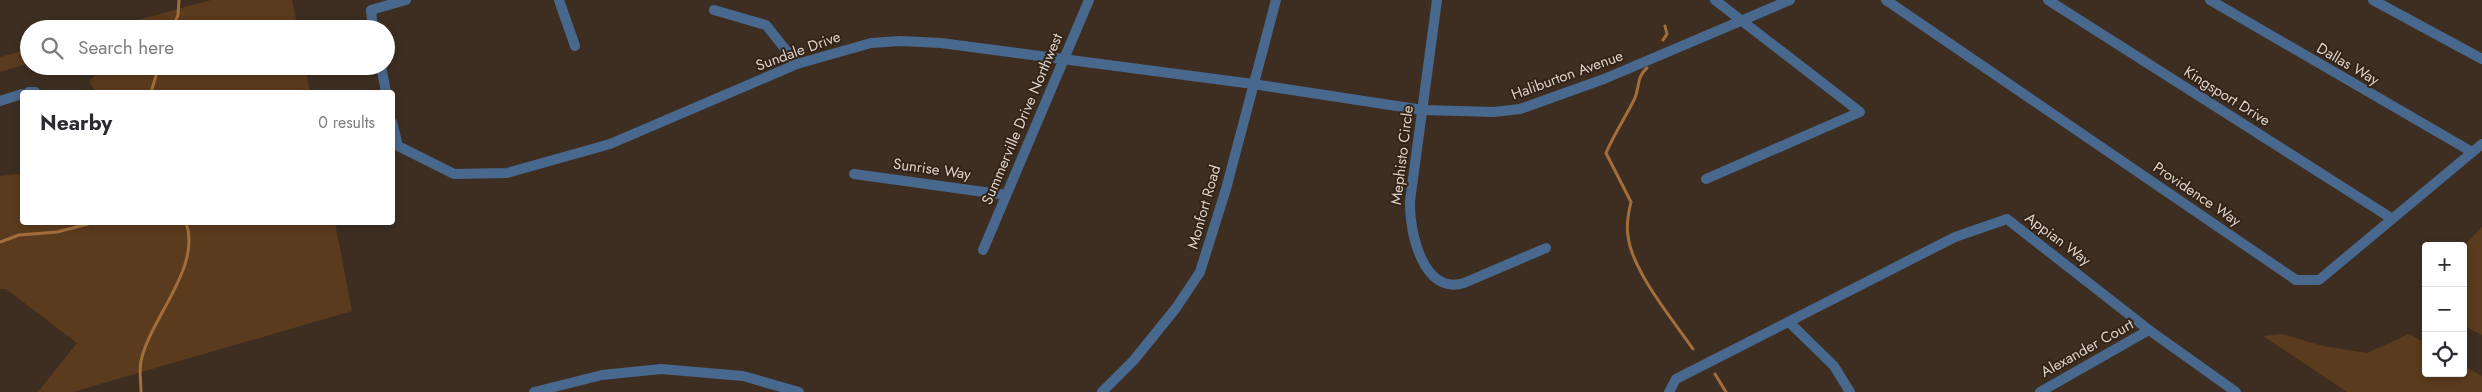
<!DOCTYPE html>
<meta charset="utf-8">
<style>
body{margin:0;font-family:Jost,sans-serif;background:#f7f7f7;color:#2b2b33}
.controls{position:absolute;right:15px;bottom:15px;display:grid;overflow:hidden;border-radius:5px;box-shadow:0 2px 8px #0003}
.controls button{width:45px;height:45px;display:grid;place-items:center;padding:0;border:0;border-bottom:1px solid #e1e1e2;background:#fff;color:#2b2b33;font:25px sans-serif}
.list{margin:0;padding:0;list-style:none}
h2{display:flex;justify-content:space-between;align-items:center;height:65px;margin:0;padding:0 20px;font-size:21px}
h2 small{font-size:16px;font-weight:400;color:#7c7c81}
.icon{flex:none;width:28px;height:28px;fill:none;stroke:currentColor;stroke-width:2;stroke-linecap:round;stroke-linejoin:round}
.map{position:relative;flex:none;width:2482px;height:392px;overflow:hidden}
.search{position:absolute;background:#fff;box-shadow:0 2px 8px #0003;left:20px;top:20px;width:375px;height:55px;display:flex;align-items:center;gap:12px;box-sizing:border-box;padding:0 18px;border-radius:28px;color:#7c7c81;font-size:19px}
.panel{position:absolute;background:#fff;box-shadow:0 2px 8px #0003;left:20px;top:90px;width:375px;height:135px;border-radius:5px}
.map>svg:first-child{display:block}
.green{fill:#5b3b1d}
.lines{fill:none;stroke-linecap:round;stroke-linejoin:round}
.stream{stroke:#a46e3c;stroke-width:3}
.minor{stroke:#48688d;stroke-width:10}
.labels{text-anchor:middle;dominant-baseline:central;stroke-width:4;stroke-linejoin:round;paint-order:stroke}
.street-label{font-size:15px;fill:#ddd3cb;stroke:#332417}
</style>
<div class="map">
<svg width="2482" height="392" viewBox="0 0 2482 392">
<rect width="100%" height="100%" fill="#3d2e21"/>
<!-- green -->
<g class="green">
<polygon points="211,0 292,0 298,29 105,29"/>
<polygon points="29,49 29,63 0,72 0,57"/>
<polygon points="103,66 305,66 310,92 95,92 89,81 103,69"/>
<polygon points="18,174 22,177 22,222 335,223 352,311 73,392 38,392 77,343 6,289 0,289 0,176"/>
<polygon points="2482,227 2482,335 2463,325 2463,247"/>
<polygon points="2282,334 2323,346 2367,353 2409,334 2426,343 2426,373 2463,373 2463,365 2482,376 2482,392 2347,392 2263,336"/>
</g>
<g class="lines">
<!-- stream -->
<g class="stream">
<polyline points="172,29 178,15 179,0"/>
<polyline points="1663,40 1667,34 1665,26"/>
<path d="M1647 68C1636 77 1640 88 1634 100 1625 118 1614 134 1606 153L1631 202C1628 214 1626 224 1628 236 1632 271 1673 320 1693 349"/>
<polyline points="151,92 159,66"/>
<polyline points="0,242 19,235 57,232 96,222"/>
<polyline points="1715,374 1726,392"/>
<path d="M141 392C141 382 139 371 141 361 150 318 202 268 186 222"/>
</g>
<!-- minor -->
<g class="minor">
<polyline points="559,0 575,46"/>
<path d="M1437 0 1410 201C1409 231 1423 296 1464 283L1546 248"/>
<polyline points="1886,0 2296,280 2319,280 2482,144"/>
<polyline points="2048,0 2391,218"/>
<polyline points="2210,0 2472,152"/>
<polyline points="2373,0 2482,59"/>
<polyline points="714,10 766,25 797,64"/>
<polyline points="373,29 371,10 406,0"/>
<polyline points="381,66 386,92"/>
<polyline points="29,92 35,92"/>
<polyline points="0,101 22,94"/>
<polyline points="392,122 398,146 454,174 507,173 610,144 797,64 871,43 900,41 941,43 1253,84 1423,110 1494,112 1520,109 1604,79 1790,0"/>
<polyline points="854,174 1006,195"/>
<polyline points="1706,179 1860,112 1715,0"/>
<polyline points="983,250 1089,0"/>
<polyline points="1790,323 1834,366 1850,392"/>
<polyline points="534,392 602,375 661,369 743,376 799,392"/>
<polyline points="1102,392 1134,360 1176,308 1200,272 1226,189 1276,0"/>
<polyline points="1669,392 1676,379 1955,237 2007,219 2149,330 2236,392"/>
<polyline points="2040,392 2149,330"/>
</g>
</g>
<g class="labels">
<!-- street labels -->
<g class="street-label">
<text transform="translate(798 51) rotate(-20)">Sundale Drive</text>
<text transform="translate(2348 64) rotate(30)">Dallas Way</text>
<text transform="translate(1567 75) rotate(-20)">Haliburton Avenue</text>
<text transform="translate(2227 96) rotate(32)">Kingsport Drive</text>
<text transform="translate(1022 119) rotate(-67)">Summerville Drive Northwest</text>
<text transform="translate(1402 155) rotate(-83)">Mephisto Circle</text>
<text transform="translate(932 169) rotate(8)">Sunrise Way</text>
<text transform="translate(2197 194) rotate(34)">Providence Way</text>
<text transform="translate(1204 207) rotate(-74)">Monfort Road</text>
<text transform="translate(2058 239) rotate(37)">Appian Way</text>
<text transform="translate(2087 348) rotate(-29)">Alexander Court</text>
</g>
</g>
</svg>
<div class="controls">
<button>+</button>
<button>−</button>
<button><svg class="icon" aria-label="locate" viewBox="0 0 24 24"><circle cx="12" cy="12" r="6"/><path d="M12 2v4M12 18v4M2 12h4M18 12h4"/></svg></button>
</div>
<div class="search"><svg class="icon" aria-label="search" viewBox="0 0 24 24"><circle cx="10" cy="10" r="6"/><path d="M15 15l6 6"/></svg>Search here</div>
<section class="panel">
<h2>Nearby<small>0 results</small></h2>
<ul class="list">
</ul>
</section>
</div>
